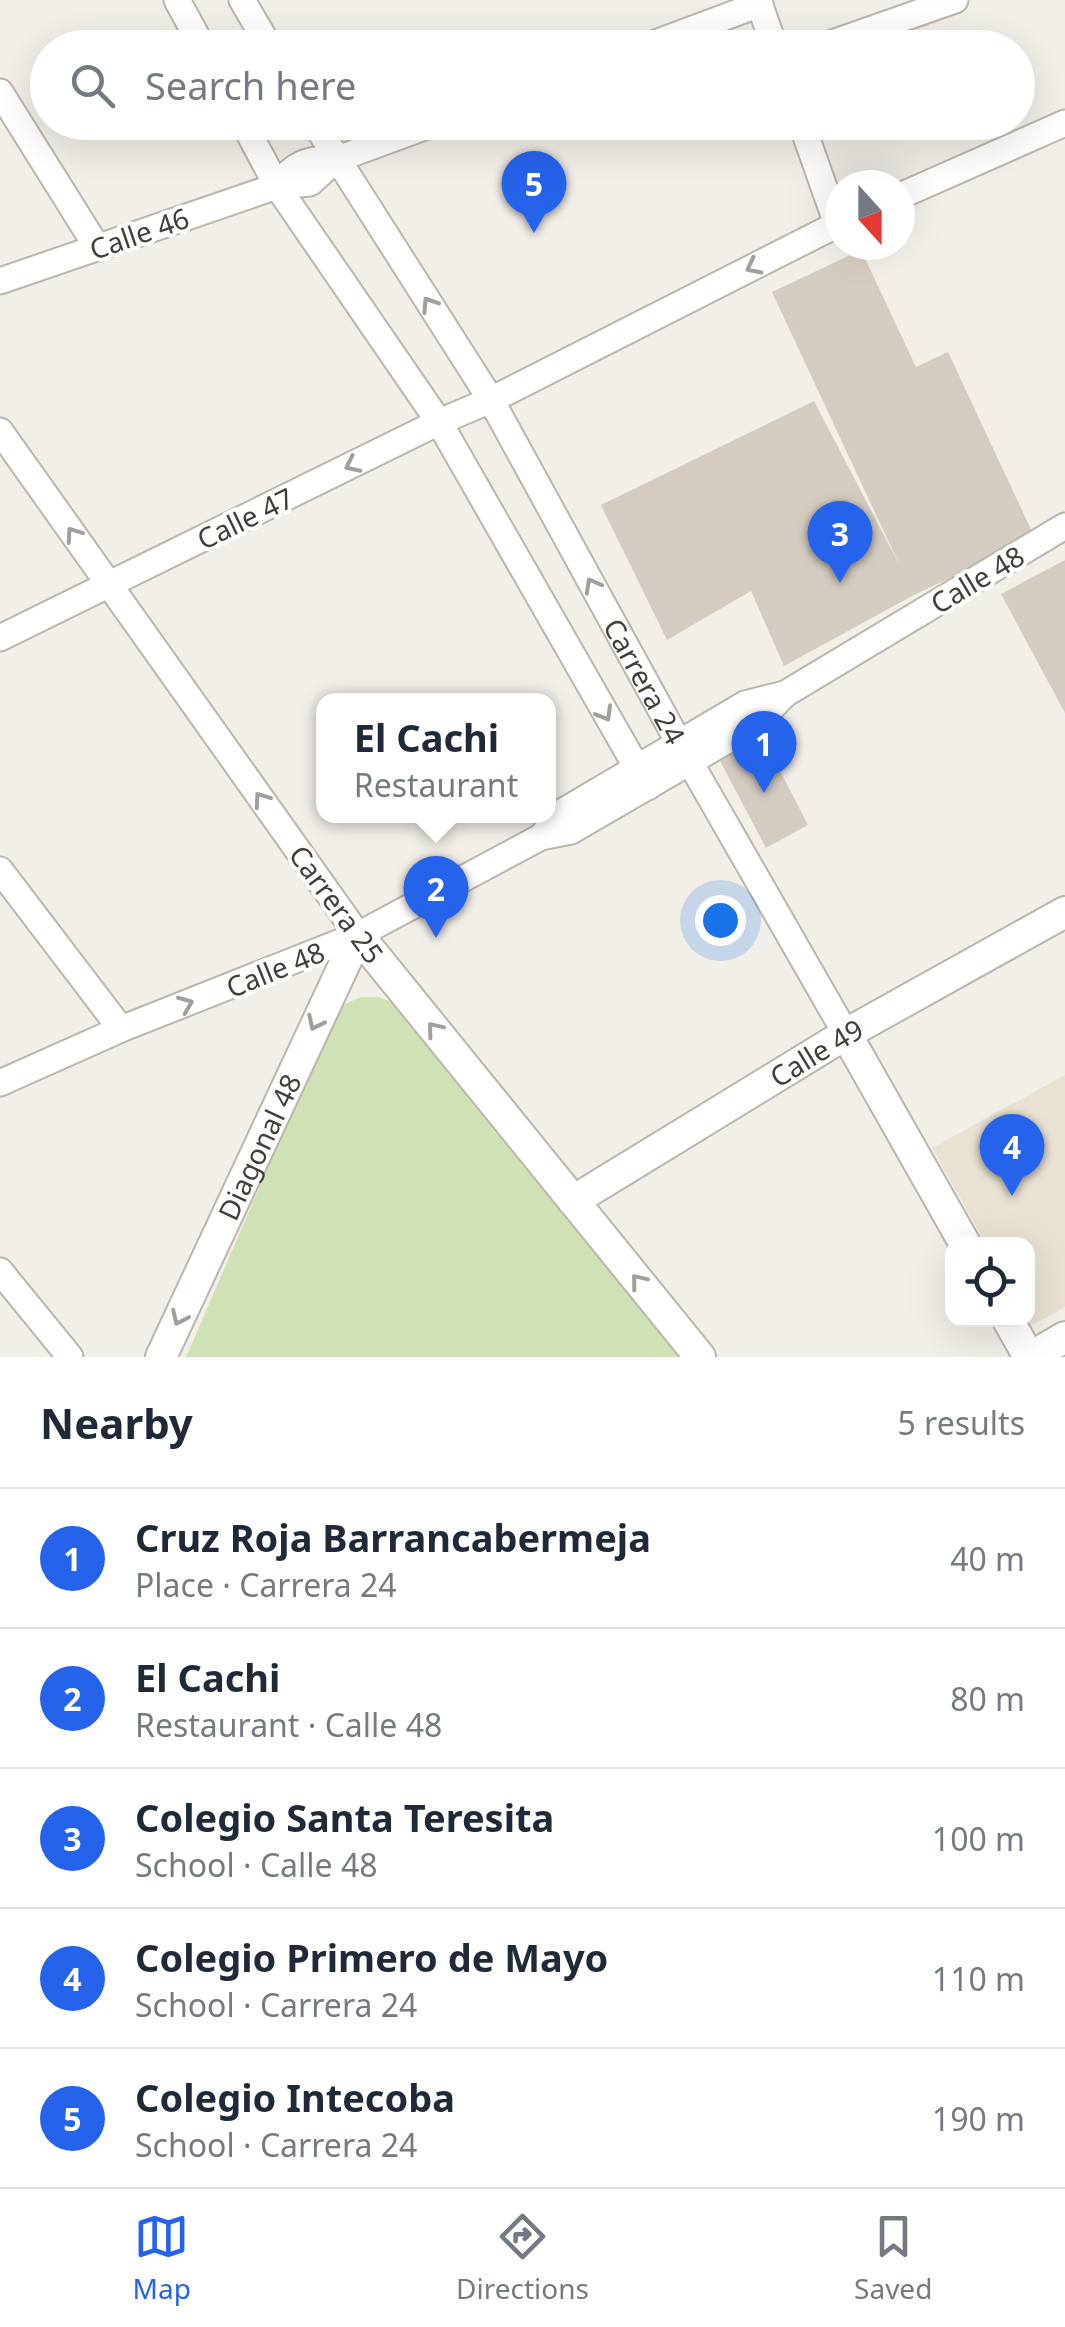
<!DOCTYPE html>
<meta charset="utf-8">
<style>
body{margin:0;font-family:"Noto Sans",sans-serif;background:#f2f2f3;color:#1f2937}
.controls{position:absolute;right:30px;bottom:30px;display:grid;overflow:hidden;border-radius:20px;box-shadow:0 10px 40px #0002}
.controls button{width:90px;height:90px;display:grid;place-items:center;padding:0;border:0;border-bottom:2px solid #e0e1e3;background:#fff;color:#1f2937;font:50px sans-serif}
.compass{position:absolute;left:825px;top:170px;width:90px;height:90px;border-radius:50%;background:#fff;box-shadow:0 10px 40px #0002;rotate:159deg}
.you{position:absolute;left:720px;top:920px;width:35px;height:35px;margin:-25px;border:8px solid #fff;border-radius:50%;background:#1a73e8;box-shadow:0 0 0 15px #1a73e833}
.badge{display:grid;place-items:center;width:65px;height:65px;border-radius:50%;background:#2563eb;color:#fff;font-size:32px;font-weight:700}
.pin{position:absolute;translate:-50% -82px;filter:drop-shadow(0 2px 5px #0008)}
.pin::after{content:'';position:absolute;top:52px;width:35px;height:30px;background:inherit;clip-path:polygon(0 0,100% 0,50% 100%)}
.popup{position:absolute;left:316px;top:693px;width:240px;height:130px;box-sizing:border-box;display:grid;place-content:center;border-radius:20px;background:#fff;filter:drop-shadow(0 2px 8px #0005);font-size:32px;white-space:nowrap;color:#747a83}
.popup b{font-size:38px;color:#1f2937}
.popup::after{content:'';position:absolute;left:50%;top:100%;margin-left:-20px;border:20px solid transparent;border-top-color:#fff}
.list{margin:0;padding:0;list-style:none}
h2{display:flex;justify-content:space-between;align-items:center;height:130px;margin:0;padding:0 40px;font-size:42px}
h2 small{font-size:32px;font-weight:400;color:#747a83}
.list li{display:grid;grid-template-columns:65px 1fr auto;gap:30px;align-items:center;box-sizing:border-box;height:140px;padding:0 40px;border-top:2px solid #e0e1e3}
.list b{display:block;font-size:38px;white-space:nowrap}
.list p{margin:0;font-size:32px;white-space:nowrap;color:#747a83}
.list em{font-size:32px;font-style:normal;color:#747a83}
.icon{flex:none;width:55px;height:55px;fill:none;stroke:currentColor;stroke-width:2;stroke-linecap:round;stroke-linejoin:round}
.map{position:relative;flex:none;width:1065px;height:1357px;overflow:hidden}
.search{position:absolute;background:#fff;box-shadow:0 10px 40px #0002;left:30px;right:30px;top:30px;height:110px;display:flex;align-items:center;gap:25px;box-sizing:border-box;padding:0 35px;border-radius:55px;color:#747a83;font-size:38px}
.sheet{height:830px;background:#fff}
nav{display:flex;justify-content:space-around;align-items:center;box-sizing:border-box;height:140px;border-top:2px solid #e0e1e3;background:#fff;font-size:28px;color:#747a83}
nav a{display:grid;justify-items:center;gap:5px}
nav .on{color:#2563eb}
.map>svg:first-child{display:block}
.education{fill:#e9e2d3}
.green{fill:#cfe1b5}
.building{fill:#d5ccc1}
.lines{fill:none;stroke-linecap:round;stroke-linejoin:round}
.minor-casing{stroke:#bcb5ab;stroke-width:29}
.tertiary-casing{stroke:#bcb5ab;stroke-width:34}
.minor{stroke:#fff;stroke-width:25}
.tertiary{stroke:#fff;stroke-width:30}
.oneway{stroke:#a29e9b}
.labels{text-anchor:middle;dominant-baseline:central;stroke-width:8;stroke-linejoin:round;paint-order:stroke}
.street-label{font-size:28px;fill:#443e37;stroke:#fff}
</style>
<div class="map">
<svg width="1065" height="1357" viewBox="0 0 1065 1357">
<rect width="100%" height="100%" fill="#f2eee8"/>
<!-- education -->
<polygon class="education" points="1065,1075 1065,1307 1031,1326 1027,1320 1028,1244 986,1244 932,1148"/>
<!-- green -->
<polygon class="green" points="361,997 379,997 391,1002 685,1357 186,1357 333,1018 345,1004"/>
<!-- building -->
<g class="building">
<polygon points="861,250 916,367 948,352 1035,538 914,595 784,666 751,591 667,640 601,505 814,401 900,566 772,292"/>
<polygon points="1065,560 1065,713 1001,594"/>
<polygon points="762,736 808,825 766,848 720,761"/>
</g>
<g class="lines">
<!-- minor casing -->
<g class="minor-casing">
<g id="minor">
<polyline points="177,0 203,48"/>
<polyline points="242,0 270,48"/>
<polyline points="758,0 775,48"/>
<polyline points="642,48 760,4"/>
<polyline points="818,48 955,0"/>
<polyline points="0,92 97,247"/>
<polyline points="243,122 277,186 439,422 648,787"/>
<path id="s1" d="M314 122 491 400 679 743 846 1034"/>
<polyline points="801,122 837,224"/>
<path d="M277 186C293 164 309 157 335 160L438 122"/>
<polyline points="900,196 1065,123"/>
<polyline points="0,281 277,186 310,183 335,160"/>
<polyline points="0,431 358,935"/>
<polyline points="0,638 439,422 491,400 840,223"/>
<polyline points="541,837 562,812 745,704 785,694"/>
<polyline points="0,870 121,1029"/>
<polyline points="0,1083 121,1029 358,935 541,837 571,831 757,723 785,694 1065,526"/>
<polyline points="0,1271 70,1357"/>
</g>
</g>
<!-- tertiary casing -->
<g class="tertiary-casing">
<g id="tertiary">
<polyline points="846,1034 965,1244"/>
<path id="s2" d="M573 1201 846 1034 1065 912"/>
<polyline points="1008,1320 1029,1357"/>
<path id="s3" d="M161 1357 358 935 700 1357"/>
<polyline points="1031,1357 1065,1337"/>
</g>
</g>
<!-- minor -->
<use href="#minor" class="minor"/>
<!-- tertiary -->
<use href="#tertiary" class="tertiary"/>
</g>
<!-- one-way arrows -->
<defs><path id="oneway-chevron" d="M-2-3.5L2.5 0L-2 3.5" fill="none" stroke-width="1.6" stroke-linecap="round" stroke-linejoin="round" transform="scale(2.5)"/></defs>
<g class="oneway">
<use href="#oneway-chevron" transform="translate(753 267) rotate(153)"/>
<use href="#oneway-chevron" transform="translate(429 304) rotate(-123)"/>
<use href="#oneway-chevron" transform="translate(352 465) rotate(154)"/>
<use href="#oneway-chevron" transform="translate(73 534) rotate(-125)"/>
<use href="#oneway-chevron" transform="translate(592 585) rotate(-119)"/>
<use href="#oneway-chevron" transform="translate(605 714) rotate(60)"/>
<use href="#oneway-chevron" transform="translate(261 799) rotate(-125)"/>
<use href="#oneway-chevron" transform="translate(186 1004) rotate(-22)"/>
<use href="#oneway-chevron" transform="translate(315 1023) rotate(116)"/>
<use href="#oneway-chevron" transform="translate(434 1029) rotate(-129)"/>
<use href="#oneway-chevron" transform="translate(638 1281) rotate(-129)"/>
<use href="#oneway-chevron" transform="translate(179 1318) rotate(115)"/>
</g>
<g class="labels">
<!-- street labels -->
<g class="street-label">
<text transform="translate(139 233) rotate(-19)">Calle 46</text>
<text transform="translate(245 518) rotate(-26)">Calle 47</text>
<text transform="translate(977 579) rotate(-31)">Calle 48</text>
<text stroke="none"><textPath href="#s1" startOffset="650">Carrera 24</textPath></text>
<text transform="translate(337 904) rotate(54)">Carrera 25</text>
<text transform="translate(275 969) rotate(-22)">Calle 48</text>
<text stroke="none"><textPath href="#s2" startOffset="285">Calle 49</textPath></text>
<text stroke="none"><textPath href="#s3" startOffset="232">Diagonal 48</textPath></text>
</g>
</g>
</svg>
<div class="controls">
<button><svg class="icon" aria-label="locate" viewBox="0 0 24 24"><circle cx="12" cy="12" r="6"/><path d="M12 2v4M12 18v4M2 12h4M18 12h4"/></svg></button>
</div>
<svg class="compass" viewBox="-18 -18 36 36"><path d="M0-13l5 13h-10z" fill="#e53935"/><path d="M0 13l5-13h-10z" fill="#747a83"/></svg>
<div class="you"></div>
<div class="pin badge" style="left:764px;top:793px">1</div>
<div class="pin badge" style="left:436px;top:938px">2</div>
<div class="popup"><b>El Cachi</b>Restaurant</div>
<div class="pin badge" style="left:840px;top:583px">3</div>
<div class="pin badge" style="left:1012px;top:1196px">4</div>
<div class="pin badge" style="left:534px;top:233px">5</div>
<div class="search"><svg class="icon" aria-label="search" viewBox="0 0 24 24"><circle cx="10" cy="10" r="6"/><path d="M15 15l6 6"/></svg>Search here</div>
</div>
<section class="sheet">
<h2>Nearby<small>5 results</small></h2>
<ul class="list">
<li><span class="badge">1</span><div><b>Cruz Roja Barrancabermeja</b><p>Place · Carrera 24</p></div><em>40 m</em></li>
<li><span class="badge">2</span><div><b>El Cachi</b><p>Restaurant · Calle 48</p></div><em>80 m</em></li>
<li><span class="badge">3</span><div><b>Colegio Santa Teresita</b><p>School · Calle 48</p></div><em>100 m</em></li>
<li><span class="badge">4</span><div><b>Colegio Primero de Mayo</b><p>School · Carrera 24</p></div><em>110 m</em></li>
<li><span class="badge">5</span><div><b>Colegio Intecoba</b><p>School · Carrera 24</p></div><em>190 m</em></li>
</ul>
</section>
<nav>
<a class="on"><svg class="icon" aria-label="map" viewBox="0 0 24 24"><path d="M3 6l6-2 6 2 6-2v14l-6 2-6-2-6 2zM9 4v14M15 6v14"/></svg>Map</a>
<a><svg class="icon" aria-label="directions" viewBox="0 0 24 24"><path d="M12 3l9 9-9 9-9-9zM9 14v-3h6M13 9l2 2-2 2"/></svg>Directions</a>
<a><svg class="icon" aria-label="saved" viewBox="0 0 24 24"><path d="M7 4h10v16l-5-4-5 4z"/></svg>Saved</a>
</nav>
